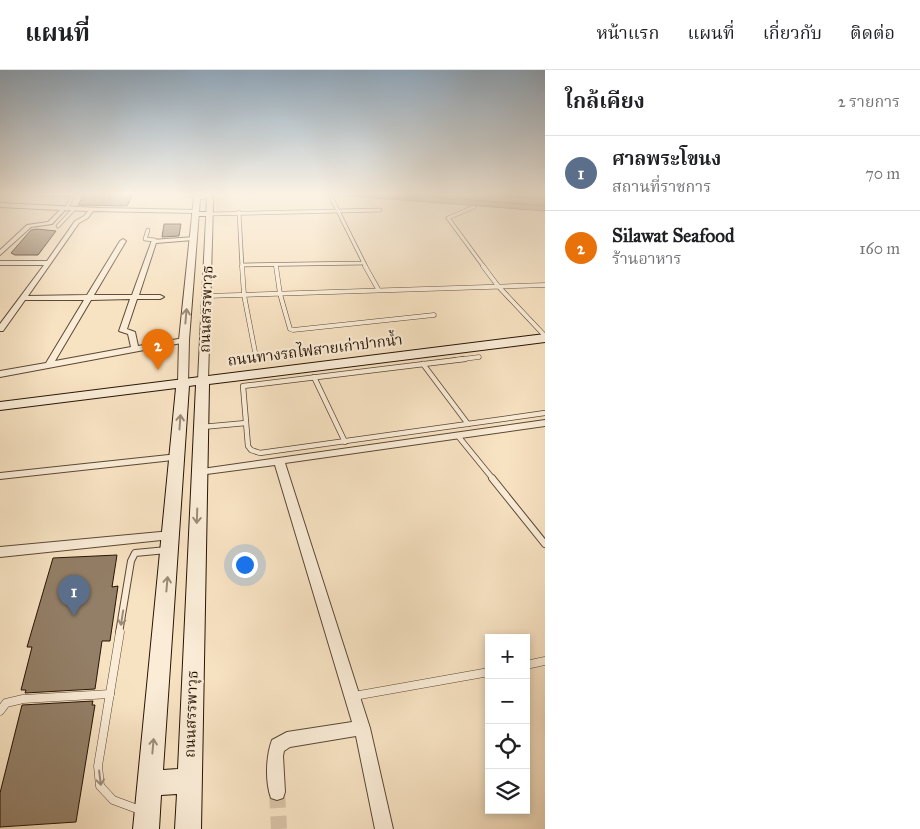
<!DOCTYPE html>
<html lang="th">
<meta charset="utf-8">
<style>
body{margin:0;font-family:"IM FELL Great Primer","Noto Serif Thai",serif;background:#f2f2f2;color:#202124}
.controls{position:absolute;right:15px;bottom:15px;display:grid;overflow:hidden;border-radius:0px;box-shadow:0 2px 8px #0003}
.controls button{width:45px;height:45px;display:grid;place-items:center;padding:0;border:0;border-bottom:1px solid #e0e0e0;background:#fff;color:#202124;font:25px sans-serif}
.you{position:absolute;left:244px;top:494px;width:18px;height:18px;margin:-12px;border:4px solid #fff;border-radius:50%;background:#1a73e8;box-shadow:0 0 0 8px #1a73e833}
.badge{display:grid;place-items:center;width:32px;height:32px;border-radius:50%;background:#db2777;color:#fff;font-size:16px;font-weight:700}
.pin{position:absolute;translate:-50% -41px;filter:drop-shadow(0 1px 2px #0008)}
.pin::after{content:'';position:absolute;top:26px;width:18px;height:15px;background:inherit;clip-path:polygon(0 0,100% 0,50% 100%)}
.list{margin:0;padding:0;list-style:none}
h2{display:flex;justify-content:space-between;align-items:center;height:65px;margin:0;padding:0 20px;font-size:21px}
h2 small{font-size:16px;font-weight:400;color:#757577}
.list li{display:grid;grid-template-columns:32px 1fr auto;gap:15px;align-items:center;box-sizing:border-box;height:75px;padding:0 20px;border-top:1px solid #e0e0e0}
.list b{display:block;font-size:19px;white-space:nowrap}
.list p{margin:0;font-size:16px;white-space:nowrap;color:#757577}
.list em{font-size:16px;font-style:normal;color:#757577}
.icon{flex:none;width:28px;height:28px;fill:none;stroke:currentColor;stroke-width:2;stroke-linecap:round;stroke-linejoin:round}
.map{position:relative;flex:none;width:545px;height:759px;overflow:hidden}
header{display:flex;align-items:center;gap:30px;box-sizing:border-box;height:70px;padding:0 25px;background:#fff;border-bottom:1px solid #e0e0e0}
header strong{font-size:24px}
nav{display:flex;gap:28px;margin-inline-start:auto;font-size:18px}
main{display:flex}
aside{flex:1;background:#fff}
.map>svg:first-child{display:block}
.water{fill:#b09c81;stroke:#79664f}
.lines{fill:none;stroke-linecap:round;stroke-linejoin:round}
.shore{stroke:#6c5842;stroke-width:1}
.building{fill:#937f67;stroke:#271404}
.minor-tunnel{stroke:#d8c3a6;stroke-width:16;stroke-dasharray:16 8;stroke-linecap:butt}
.service-far4-casing{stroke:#5b4834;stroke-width:4.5}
.service-far3-casing{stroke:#5b4834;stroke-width:5}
.service-far2-casing{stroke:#5b4834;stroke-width:6}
.service-far1-casing{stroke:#5b4834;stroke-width:8}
.service-casing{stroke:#5b4834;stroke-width:9}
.minor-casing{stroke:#5b4834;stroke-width:2}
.tertiary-casing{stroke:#5b4834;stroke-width:2}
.secondary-casing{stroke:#271404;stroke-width:2}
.service-far4{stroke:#faecd7;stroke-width:3}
.service-far3{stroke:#faecd7;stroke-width:4}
.service-far2{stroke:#faecd7;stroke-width:4.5}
.service-far1{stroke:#faecd7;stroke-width:6}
.service{stroke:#faecd7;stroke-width:8}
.minor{fill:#faecd7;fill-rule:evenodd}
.tertiary{fill:#faecd7;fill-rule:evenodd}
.secondary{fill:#faecd7;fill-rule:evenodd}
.oneway{stroke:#9b8b78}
.labels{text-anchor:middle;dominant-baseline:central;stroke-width:4.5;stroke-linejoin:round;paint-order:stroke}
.street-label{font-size:15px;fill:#271404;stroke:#faecd7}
</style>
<header>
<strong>แผนที่</strong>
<nav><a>หน้าแรก</a><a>แผนที่</a><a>เกี่ยวกับ</a><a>ติดต่อ</a></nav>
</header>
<main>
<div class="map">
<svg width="545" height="759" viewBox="0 0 545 759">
<rect width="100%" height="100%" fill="#f7e2c2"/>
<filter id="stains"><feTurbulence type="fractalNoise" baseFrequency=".004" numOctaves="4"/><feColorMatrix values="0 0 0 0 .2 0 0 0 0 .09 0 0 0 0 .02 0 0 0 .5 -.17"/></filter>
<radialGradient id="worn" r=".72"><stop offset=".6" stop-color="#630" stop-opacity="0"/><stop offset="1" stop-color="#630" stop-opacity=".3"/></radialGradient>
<!-- water -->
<polygon class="water" points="324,124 545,124 545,141"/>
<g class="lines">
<!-- shore -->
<g class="shore">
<polyline points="400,124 545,136"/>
<polyline points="467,124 545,129"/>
</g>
</g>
<!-- building -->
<g class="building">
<polygon points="84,124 133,124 127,136 78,135"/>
<polygon points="164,154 181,154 179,166 162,167"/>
<polygon points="37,159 56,161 38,185 15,185 11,183 31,160"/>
<polygon points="117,485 112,517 118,516 110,571 102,571 95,619 25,623 26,620 21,620 32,577 27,577 53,488"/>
<polygon points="93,631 92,635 95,635 76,752 0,757 0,723 22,635"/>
</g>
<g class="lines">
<!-- minor-tunnel -->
<polyline class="minor-tunnel" points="277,722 279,759"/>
<!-- service-far4 casing -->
<g class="service-far4-casing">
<g id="service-far4">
<polyline points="20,124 74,125"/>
<polyline points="188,124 197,127"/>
<polyline points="474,137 448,148 484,197"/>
<polyline points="66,139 74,124"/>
<polyline points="239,142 242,197"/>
<polyline points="210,144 380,140"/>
<polyline points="58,156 74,139"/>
<polyline points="148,160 145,169 155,170"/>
<polyline points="364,193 366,197"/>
<polyline points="243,195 364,193 331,127"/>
<polyline points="276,195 276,197"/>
</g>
</g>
<!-- service-far3 casing -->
<g class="service-far3-casing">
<g id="service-far3">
<polyline points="242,196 244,225 256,287"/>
<polyline points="276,196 280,224 290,259 293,260 434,245"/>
<polyline points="365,196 378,219"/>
<polyline points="483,196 498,216 545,266"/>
<polyline points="206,226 545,215"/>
<polyline points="455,290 479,287"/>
</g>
</g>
<!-- service-far2 casing -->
<g class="service-far2-casing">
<g id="service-far2">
<polyline points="465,289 243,316 248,376 251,380 260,383 545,343"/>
<polyline points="423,294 468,354"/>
<polyline points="314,307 345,372"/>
<polyline points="202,357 246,353"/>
<polyline points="458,366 493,409"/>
</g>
</g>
<!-- service-far1 casing -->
<g class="service-far1-casing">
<g id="service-far1">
<polyline points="492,408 545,474"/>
<polyline points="119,563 131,491 135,483 167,480"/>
</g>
</g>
<!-- service casing -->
<g class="service-casing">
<g id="service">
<polyline points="120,562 98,696 100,716 113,730 140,740"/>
<polyline points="526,595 545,591"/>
<polyline points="354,626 489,602"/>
<polyline points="0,641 6,633 23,629 110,624"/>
</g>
</g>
<!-- minor casing -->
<g class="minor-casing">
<g id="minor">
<path d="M0 133 100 138 198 140V142L196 143 93 141 88 148 79 153 28 226 87 225 120 171 123 169 126 171 94 225H132L152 170 195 167 196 168 193 170 156 173 139 225H160L164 227 160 229H137L127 259 135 262 138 276 184 268 188 270 187 272 0 307V301L46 293 84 230H25L3 261H0V254L44 195H0V191H47L75 151 84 146 88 141 65 140 52 154 31 157 0 185V180L27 155 48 152 60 140 0 137ZM130 229 119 261 128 264 131 277 55 291 91 230Z"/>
<path d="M545 350V356L285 393 370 658 393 759H375L356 666 290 677 284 681 283 686 285 722 283 728 277 730 271 728C265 712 266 686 272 670L287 662 352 652 275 395 199 405 194 402 195 400Z"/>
<polygon points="178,384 183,387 182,389 0,409 0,403"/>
<polygon points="171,461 175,462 177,465 175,468 171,469 0,487 0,477"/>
</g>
</g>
<!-- tertiary casing -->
<g class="tertiary-casing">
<polygon id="tertiary" points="210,124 213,126 213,136 208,310 203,313 198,310 207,128 200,129 189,270 188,312 183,315 178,312 179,270 194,127"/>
</g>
<!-- secondary casing -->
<g class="secondary-casing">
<g id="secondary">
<polygon points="196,142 210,142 214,144 210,146 193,146 192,144"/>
<path d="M545 264V272L209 314 201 759H175L177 724 161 725 159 759H133L176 318 0 340V332ZM196 315 178 699 163 700 189 316Z"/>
</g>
</g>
<!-- service-far4 -->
<use href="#service-far4" class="service-far4"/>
<!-- service-far3 -->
<use href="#service-far3" class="service-far3"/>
<!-- service-far2 -->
<use href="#service-far2" class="service-far2"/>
<!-- service-far1 -->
<use href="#service-far1" class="service-far1"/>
<!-- service -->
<use href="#service" class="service"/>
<!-- minor -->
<use href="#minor" class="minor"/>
<!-- tertiary -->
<use href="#tertiary" class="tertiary"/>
<!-- secondary -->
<use href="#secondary" class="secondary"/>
</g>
<!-- one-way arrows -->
<defs><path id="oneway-shaft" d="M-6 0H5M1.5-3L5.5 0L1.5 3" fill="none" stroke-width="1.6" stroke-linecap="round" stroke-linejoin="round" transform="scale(1.25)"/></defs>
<g class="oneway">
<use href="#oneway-shaft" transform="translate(186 246) rotate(-85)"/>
<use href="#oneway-shaft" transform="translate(180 352) rotate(-86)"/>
<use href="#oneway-shaft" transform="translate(197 446) rotate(92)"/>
<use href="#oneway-shaft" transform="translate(167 514) rotate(-85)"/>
<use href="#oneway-shaft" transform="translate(122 548) rotate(99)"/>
<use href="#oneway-shaft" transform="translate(153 676) rotate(-85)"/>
<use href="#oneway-shaft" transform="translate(100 708) rotate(83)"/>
</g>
<!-- sky -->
<linearGradient id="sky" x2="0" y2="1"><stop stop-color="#91aabf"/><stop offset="0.54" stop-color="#fbf2e4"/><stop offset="1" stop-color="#fbf2e4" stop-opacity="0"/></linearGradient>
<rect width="545" height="230" fill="url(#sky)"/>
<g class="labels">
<!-- street labels -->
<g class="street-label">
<text transform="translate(206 239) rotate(-88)">ถนนสรรพาวุธ</text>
<text transform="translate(315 280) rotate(-7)">ถนนทางรถไฟสายเก่าปากน้ำ</text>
<text transform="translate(191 644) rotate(-88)">ถนนสรรพาวุธ</text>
</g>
</g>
<rect width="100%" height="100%" filter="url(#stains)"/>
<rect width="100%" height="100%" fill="url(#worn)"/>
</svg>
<div class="controls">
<button>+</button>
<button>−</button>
<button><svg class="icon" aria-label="locate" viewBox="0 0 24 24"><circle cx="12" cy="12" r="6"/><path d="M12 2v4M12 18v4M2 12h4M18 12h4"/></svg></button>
<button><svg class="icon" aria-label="layers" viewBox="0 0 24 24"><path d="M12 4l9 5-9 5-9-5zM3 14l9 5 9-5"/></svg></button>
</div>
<div class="you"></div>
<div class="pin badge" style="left:74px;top:546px;background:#5c6f8a">1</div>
<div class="pin badge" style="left:158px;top:300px;background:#e8710a">2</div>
</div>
<aside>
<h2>ใกล้เคียง<small>2 รายการ</small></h2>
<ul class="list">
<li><span class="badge" style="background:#5c6f8a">1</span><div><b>ศาลพระโขนง</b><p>สถานที่ราชการ</p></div><em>70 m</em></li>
<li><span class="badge" style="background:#e8710a">2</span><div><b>Silawat Seafood</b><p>ร้านอาหาร</p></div><em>160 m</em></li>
</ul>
</aside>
</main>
